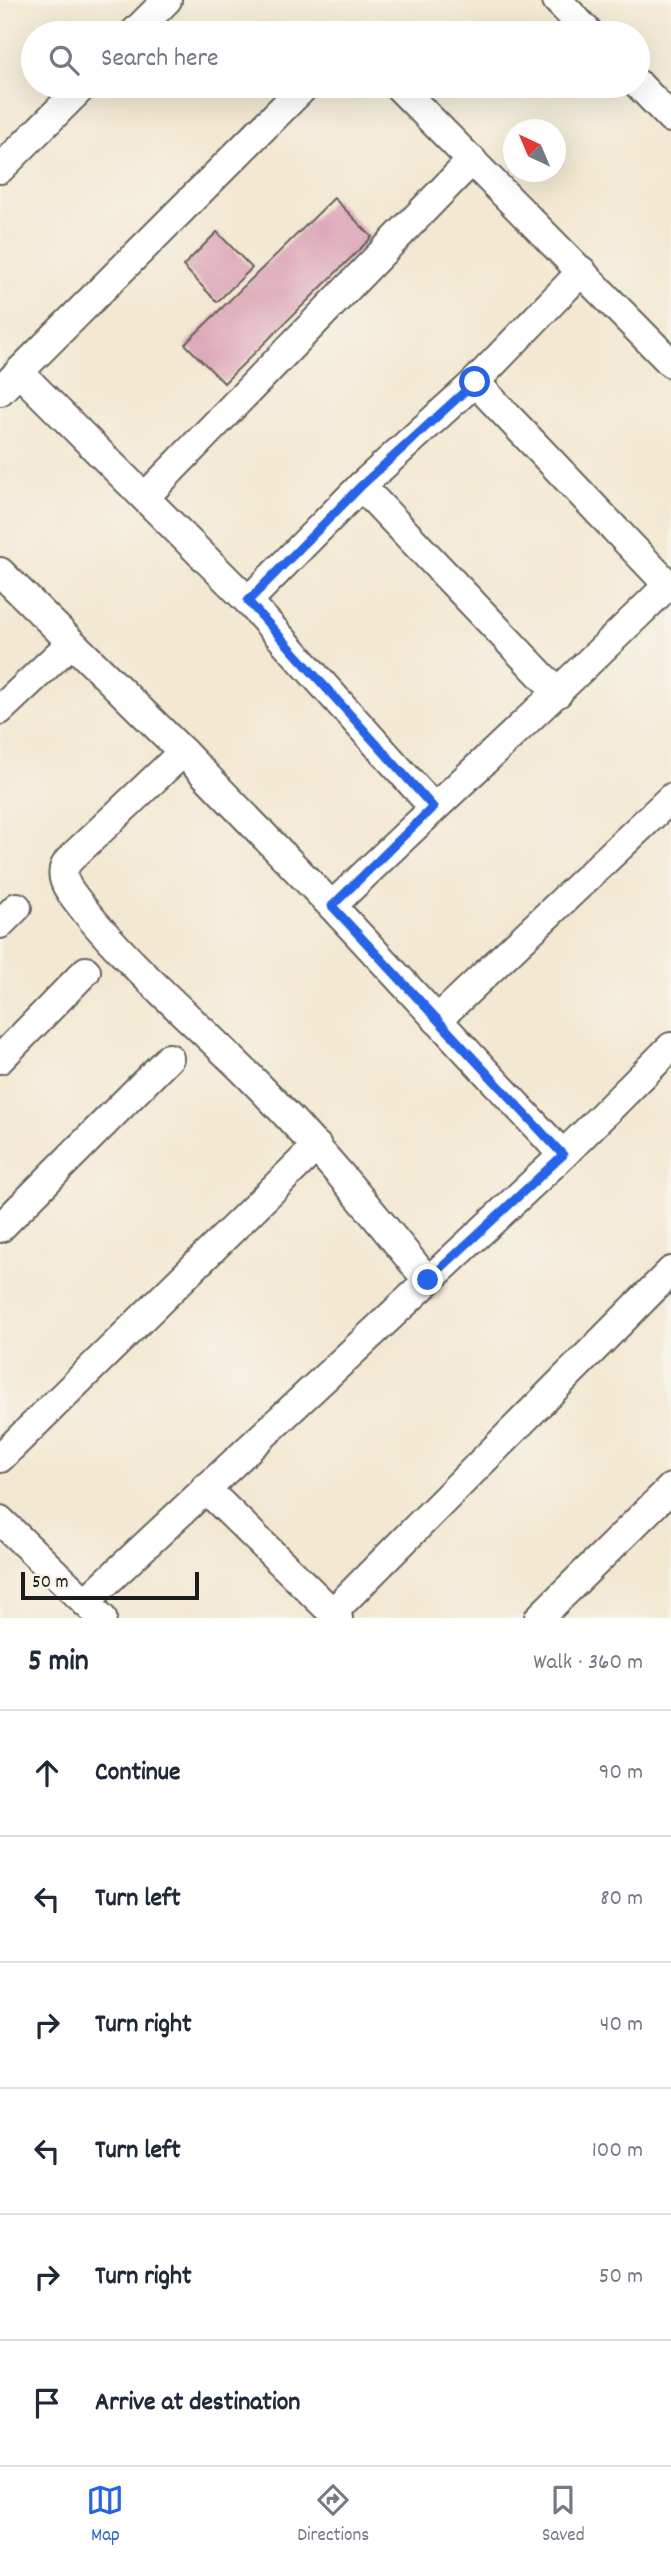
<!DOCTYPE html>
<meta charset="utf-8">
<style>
body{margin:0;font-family:Dekko,sans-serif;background:#f2f2f3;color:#1f2937}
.compass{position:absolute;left:503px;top:119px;width:63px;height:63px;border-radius:50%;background:#fff;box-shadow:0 7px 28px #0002;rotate:316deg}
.scale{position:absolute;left:21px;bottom:18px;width:178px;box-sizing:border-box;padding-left:7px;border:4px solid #1c1c1c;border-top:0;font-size:19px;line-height:24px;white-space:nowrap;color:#1c1c1c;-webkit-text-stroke:5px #f7f3e8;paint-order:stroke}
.stop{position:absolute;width:21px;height:21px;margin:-16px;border:5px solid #2563eb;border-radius:50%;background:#fff}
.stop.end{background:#2563eb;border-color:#fff;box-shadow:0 2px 7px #0008}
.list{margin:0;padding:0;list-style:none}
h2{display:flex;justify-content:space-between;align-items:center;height:91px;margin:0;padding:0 28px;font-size:30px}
h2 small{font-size:23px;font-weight:400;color:#747a83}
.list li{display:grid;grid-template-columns:46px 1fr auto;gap:21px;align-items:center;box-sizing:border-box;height:126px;padding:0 28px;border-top:2px solid #e0e1e3}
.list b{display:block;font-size:26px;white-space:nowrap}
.list em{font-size:23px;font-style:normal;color:#747a83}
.icon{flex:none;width:38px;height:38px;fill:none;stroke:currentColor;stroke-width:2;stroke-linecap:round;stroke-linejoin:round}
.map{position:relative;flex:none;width:671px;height:1618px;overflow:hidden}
.search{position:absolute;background:#fff;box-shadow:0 7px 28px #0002;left:21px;right:21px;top:21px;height:77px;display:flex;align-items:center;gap:18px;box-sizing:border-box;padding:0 24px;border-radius:38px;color:#747a83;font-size:26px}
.sheet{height:847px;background:#fff}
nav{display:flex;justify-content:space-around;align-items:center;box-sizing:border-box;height:98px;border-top:2px solid #e0e1e3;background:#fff;font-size:19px;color:#747a83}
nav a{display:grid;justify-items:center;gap:4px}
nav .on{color:#2563eb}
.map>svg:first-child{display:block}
.building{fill:#dda7b9}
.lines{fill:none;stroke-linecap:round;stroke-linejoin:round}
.minor-casing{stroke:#67635b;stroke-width:32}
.minor{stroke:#fff;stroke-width:28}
.route{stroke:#2563eb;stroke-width:9}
</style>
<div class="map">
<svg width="671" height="1618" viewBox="0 0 671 1618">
<rect width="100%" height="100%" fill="#f7f3e8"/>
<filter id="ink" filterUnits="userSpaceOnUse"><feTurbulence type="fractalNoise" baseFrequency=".0143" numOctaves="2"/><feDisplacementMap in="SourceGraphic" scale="14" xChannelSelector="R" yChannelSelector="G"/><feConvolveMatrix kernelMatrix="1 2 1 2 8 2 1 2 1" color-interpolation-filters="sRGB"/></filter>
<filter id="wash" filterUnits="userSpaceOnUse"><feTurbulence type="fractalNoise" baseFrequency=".00686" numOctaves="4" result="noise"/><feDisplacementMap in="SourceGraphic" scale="28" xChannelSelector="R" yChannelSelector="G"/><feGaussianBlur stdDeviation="1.57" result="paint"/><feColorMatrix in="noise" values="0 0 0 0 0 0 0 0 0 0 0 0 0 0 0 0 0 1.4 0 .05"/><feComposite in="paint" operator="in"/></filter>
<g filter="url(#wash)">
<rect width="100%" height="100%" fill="#f3e8d1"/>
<g id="blocks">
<!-- building -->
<g class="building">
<polygon points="334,198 372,237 224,383 185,344"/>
<polygon points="217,232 252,268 217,302 183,266"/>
</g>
</g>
</g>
<g filter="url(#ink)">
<use href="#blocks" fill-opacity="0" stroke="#67635b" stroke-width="2"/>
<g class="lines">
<!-- minor casing -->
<g class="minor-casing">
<g id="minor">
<polyline points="557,0 589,33"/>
<polyline points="134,33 167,0"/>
<polyline points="638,84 671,118"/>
<polyline points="398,86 671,363"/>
<polyline points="0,169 83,86"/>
<polyline points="19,372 248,601 433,807"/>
<polyline points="475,382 671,588"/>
<polyline points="0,391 305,86"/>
<polyline points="361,486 558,693"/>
<polyline points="146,496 472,160"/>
<polyline points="0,572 183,752 332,906 563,1155"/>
<polyline points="248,601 361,486 475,382 582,271"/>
<polyline points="0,710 70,644"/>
<path d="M183 752 71 858C60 869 62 879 70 891 118 958 194 1020 252 1079 315 1142 371 1210 427 1280"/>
<path d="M332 906C443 798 558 694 668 585"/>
<polyline points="0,924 17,907"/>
<polyline points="437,1020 671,798"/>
<polyline points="0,1059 86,971"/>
<polyline points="0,1228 169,1058"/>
<polyline points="0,1458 317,1146"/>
<polyline points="205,1488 338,1618"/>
<polyline points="0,1520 102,1618"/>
<polyline points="85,1602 563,1155 671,1047"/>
<polyline points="333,1612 671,1271"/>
<polyline points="539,1618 671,1488"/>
</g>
</g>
<!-- minor -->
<use href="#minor" class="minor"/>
</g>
</g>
<g class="lines" filter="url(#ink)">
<!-- route -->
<polyline class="route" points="428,1280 563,1155 332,906 433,807 248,601 361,486 475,382"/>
</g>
</svg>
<svg class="compass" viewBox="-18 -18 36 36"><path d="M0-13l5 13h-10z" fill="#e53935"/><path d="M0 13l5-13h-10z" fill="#747a83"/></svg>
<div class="scale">50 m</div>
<div class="stop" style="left:475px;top:382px"></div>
<div class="stop end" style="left:428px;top:1280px"></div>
<div class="search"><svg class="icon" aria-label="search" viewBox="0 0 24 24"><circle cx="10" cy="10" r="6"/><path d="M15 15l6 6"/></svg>Search here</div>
</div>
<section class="sheet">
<h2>5 min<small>Walk · 360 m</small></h2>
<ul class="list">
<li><svg class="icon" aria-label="ahead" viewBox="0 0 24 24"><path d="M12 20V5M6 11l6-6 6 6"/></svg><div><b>Continue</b></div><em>90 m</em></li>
<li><svg class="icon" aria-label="left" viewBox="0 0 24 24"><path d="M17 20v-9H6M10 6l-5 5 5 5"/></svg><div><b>Turn left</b></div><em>80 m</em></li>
<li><svg class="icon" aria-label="right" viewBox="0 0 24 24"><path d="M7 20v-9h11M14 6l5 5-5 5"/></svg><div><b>Turn right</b></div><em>40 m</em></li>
<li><svg class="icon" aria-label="left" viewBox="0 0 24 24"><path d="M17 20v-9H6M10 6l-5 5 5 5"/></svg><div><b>Turn left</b></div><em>100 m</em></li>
<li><svg class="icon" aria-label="right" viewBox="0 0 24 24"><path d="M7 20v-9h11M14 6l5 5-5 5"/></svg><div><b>Turn right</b></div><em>50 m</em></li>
<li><svg class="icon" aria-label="arrive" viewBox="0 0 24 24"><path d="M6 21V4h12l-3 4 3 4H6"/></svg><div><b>Arrive at destination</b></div></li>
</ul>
</section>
<nav>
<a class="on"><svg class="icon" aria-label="map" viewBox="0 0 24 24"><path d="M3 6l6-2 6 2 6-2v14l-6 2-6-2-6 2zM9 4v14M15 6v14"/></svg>Map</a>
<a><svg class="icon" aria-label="directions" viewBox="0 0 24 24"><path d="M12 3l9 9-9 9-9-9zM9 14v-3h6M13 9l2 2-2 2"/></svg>Directions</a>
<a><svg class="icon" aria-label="saved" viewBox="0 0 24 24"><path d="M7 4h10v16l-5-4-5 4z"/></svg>Saved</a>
</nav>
